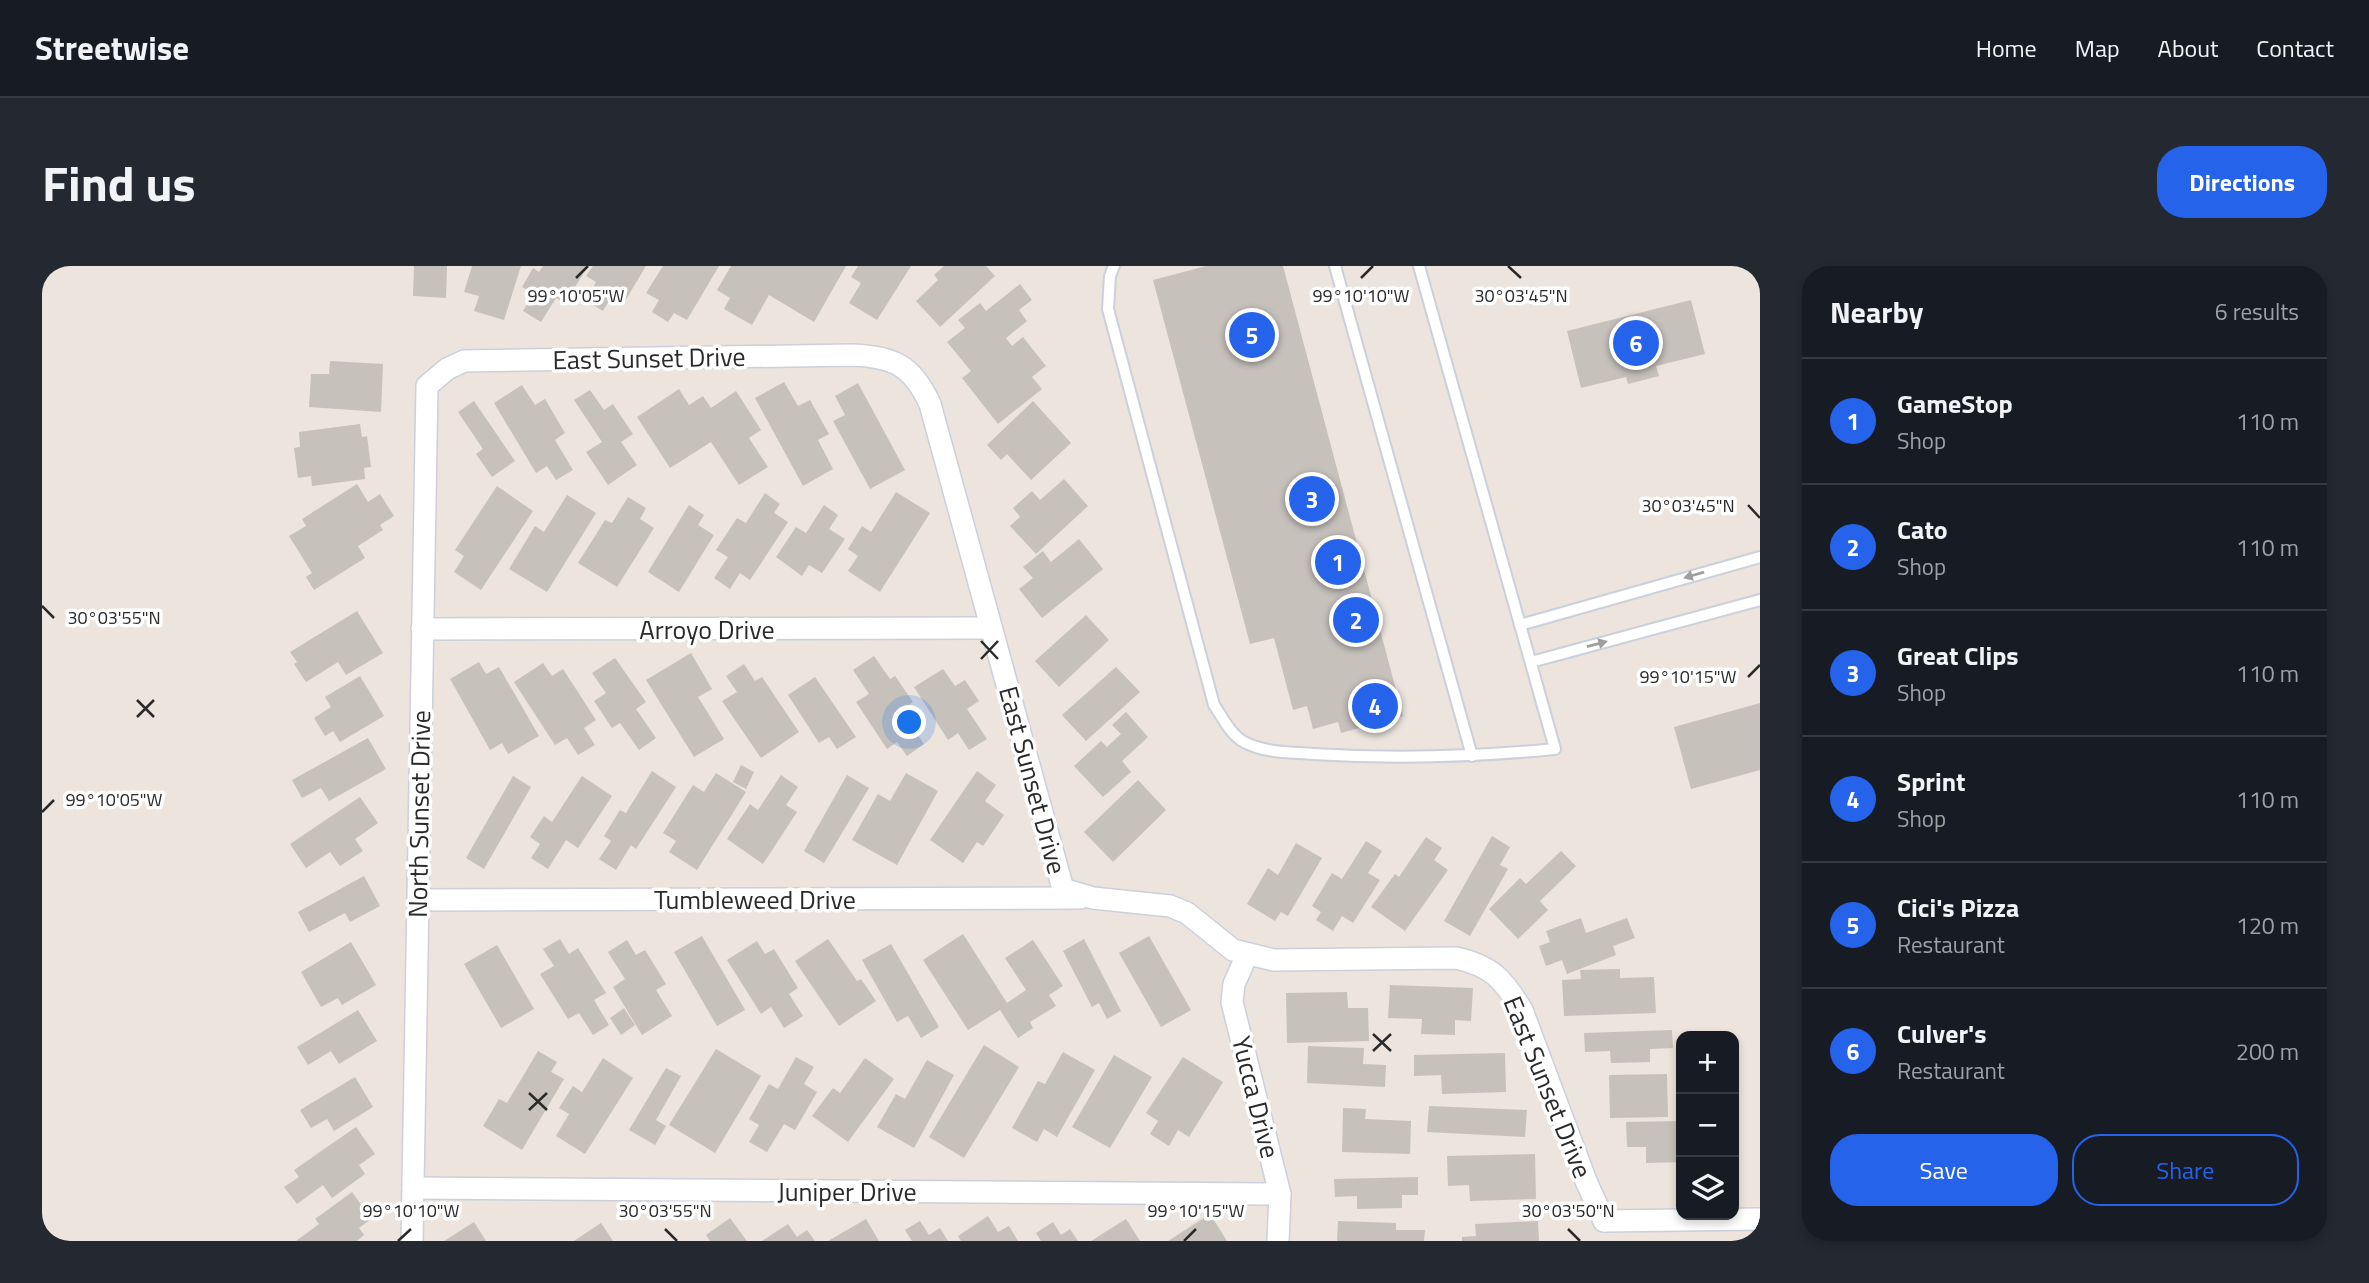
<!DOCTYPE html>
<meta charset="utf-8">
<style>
body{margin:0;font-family:"Titillium Web",sans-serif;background:#242831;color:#f1f3f6}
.controls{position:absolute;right:21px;bottom:21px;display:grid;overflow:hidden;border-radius:14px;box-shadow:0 4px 10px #0003}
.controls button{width:63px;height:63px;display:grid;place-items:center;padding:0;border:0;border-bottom:2px solid #363941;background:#171b24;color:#f1f3f6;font:35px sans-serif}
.you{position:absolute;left:868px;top:457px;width:24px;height:24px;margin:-18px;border:5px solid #fff;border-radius:50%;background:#1a73e8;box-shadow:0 0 0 10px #1a73e833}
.badge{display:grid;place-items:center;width:46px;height:46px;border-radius:50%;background:#2563eb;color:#fff;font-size:23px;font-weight:700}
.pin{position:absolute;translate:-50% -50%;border:4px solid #fff;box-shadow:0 2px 7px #0006}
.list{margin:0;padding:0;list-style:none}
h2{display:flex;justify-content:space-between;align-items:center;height:91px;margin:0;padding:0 28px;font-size:30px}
h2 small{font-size:23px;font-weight:400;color:#9ea1a6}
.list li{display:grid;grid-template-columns:46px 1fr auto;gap:21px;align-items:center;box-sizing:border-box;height:126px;padding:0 28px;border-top:2px solid #363941}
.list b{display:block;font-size:26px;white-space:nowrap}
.list p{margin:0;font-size:23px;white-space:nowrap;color:#9ea1a6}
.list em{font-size:23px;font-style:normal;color:#9ea1a6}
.actions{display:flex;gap:14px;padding:21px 28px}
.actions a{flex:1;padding:16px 0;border:2px solid #2563eb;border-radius:28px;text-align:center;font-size:24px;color:#2563eb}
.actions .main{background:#2563eb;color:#fff}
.icon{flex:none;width:38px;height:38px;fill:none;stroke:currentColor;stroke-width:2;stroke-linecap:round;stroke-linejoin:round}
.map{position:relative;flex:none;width:1718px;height:975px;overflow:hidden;border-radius:28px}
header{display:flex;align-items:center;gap:42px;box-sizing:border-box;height:98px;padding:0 35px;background:#171b24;border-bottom:2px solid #363941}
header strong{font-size:33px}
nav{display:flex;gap:38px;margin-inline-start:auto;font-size:24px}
.intro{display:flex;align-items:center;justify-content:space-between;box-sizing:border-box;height:168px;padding:0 42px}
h1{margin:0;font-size:49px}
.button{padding:18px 32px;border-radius:28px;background:#2563eb;color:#fff;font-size:24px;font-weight:700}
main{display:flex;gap:42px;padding:0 42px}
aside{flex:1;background:#171b24;border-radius:28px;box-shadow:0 4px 10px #0003}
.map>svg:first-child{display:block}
.building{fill:#c7c1bc}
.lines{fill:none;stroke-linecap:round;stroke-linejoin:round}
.lane-casing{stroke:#cbd0db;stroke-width:14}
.street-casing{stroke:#cbd0db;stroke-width:24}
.lane{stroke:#fff;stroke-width:10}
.street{stroke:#fff;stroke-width:21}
.oneway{fill:#9f9f9f}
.ticks{fill:none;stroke:#2a2a2a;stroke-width:2.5}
.labels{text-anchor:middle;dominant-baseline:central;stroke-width:7;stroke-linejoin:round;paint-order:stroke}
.street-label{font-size:26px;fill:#2a2a2a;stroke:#fff}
.ticks-label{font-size:18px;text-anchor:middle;fill:#2a2a2a;stroke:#fff;stroke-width:7;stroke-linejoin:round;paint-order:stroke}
</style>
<header>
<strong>Streetwise</strong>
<nav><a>Home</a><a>Map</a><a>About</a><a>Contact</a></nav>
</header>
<div class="intro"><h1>Find us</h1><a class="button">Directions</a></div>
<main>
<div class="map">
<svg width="1718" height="975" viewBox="0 0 1718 975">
<rect width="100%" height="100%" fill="#ece4dd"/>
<!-- building -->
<g class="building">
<polygon points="372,0 405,0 404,32 371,30"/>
<polygon points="430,0 479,0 462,54 432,45 437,30 422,26"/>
<polygon points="501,0 546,0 523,37 514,32 499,56 481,45 492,27 480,21 491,2 497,6"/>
<polygon points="551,0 604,0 580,40 568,33 561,45 543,34 554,16 544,10"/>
<polygon points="621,0 677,0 645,54 632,47 626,56 610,46 617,34 604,27"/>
<polygon points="689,0 804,0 772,56 727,29 710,59 682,43 688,32 675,24"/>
<polygon points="816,0 869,0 835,54 807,37 819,17 809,11"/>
<polygon points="902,0 944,0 953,10 898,61 874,35 896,14 892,9"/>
<polygon points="1164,0 1241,0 1361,450 1299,467 1296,456 1271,463 1265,440 1251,444 1232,372 1208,378 1111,14"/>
<polygon points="978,18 990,34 977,44 985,55 964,72 970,80 981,71 1004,100 990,111 1000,123 956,158 920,112 929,105 905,76 923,62 916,54 938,37 944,45"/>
<polygon points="1649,34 1663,88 1614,100 1617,110 1586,118 1584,111 1539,122 1525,65"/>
<polygon points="288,95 341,98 339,146 267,141 269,108 287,108"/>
<polygon points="742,116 756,140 768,134 787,168 776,174 791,203 761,220 713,132"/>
<polygon points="816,117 863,204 828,223 791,155 803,149 793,130"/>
<polygon points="480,119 493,139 503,133 523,167 513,174 531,204 514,214 505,200 494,207 452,137"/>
<polygon points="637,123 647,139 661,130 669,142 694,125 719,164 707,172 726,201 697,219 669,176 628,202 595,151"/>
<polygon points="548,124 562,144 571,138 591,168 579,176 595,199 566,219 544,186 560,176 532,134"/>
<polygon points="432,135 473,195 450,211 434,188 441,183 416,146"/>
<polygon points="991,135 1029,177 989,214 965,188 959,194 945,179"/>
<polygon points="318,158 320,171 325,170 329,201 322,202 323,213 270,220 269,210 256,212 252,182 258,181 257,166"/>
<polygon points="1022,213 1046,240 994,288 968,260 978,251 971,242 990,225 998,234"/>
<polygon points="315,218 326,236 338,228 352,250 338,259 341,264 316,280 323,292 272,324 264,311 270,307 247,270 264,260 260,253"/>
<polygon points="455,220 491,245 439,324 412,306 422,290 413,284"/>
<polygon points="854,226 888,247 838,326 806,305 816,290 806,283 820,260 829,266"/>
<polygon points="723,227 738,238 732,247 746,256 708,314 698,307 688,323 672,312 686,291 674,284 695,252 704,257"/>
<polygon points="525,229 554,247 505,326 467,303 493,260 502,266"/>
<polygon points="586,231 604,242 598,253 612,262 575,321 536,297 563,254 570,257"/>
<polygon points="647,239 662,249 656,259 672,269 637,326 606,306"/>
<polygon points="782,239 796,249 787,263 803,273 780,307 767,299 760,310 734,291 754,261 764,267"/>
<polygon points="1037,273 1061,303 1000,352 977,323 991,312 981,301 1001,285 1009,296"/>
<polygon points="315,345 341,387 304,409 296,396 264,416 252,398 255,396 248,386"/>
<polygon points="1044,349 1067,374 1017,421 993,395"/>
<polygon points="649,387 670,423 656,431 682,473 652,491 604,414"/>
<polygon points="832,390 848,413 853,410 871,436 859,444 882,478 865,490 855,476 845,483 814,436 827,428 811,404"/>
<polygon points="573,392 604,436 594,443 614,472 597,484 578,457 570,462 552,435 564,427 550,407"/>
<polygon points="437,396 444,408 457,401 497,470 466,488 460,477 448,484 408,413"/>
<polygon points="501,397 510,410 521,403 554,454 542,462 553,479 536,489 525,472 513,479 472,416"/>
<polygon points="702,398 713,415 720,411 757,466 719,492 680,435 695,426 684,410"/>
<polygon points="1074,401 1098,426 1044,475 1020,449"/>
<polygon points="901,403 913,420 923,414 937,435 925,443 945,473 927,484 916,467 906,474 872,421"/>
<polygon points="318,410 342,450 298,476 291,465 283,470 272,452 289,441 283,431"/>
<polygon points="773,411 814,471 795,483 787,471 777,477 746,429"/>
<polygon points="1718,437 1718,504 1649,523 1632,461"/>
<polygon points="1084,446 1106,471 1080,495 1089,506 1061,531 1032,500 1059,475 1065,481 1079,468 1070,459"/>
<polygon points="326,472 344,503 287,535 279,522 260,532 250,514"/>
<polygon points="699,499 712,506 704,523 691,516"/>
<polygon points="610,505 634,521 594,583 589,579 574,604 557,593 569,575 562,570 578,544 584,547"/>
<polygon points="935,505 954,519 943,535 962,549 941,580 935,576 921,597 888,574"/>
<polygon points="674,507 704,526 655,604 627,586 634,575 621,567 651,519 662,526"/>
<polygon points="864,507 896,525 855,599 810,574 836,528 848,535"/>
<polygon points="739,509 756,521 744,539 755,546 721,598 685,573 708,538 716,544"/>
<polygon points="805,509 827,522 782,597 762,585"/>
<polygon points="471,510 489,521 442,603 424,592"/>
<polygon points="540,510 570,530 536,582 524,574 506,603 489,592 498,578 488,571 502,550 510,556"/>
<polygon points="1096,514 1124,544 1071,596 1042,566"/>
<polygon points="318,531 336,557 313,573 321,585 298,600 288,586 264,602 248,578"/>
<polygon points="1450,570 1468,581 1458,599 1466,603 1428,670 1402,655"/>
<polygon points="1384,571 1400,582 1392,594 1406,604 1363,665 1329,641 1353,608 1357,611"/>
<polygon points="1324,575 1340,585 1326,607 1338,614 1311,657 1300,650 1291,665 1274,654 1279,646 1270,640 1290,607 1300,613"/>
<polygon points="1254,577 1280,592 1246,650 1239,646 1233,655 1205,638 1226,602 1236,609"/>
<polygon points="1519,585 1534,600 1498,635 1506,644 1476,673 1447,643 1478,612 1484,618"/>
<polygon points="322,610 338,640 308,656 303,647 267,666 256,646"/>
<polygon points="1539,652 1544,667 1585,652 1593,672 1571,680 1574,689 1525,708 1520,694 1504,700 1497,680 1508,676 1504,665"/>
<polygon points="921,668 965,737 984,724 963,692 991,674 1021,720 1007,729 1014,740 988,756 991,762 976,772 958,744 926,764 881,694"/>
<polygon points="660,670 703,744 675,760 632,686"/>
<polygon points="1107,670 1149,744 1119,761 1077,687"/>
<polygon points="518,673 527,688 536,682 564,727 552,734 567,759 551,769 537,747 526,753 498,708 512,700 501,683"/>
<polygon points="786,673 815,715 819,713 834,735 797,760 753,695"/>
<polygon points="1042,673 1079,745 1065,753 1057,737 1050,741 1021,685"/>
<polygon points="585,674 594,689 603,684 624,718 614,724 630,750 600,769 571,721 583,713 566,686"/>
<polygon points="715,675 723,688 732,683 756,722 747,728 761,750 742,762 729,741 719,748 685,694"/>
<polygon points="309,676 334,719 300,739 296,732 279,741 259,706"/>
<polygon points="849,678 897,761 879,772 866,750 855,756 820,694"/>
<polygon points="455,679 492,743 459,762 422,698"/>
<polygon points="1578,703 1578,712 1612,711 1614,747 1522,750 1520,714 1539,713 1538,704"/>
<polygon points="1348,719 1431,722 1429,755 1413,754 1413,769 1379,768 1380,753 1346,752"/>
<polygon points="1305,726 1306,742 1326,742 1327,775 1245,777 1244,727"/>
<polygon points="582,742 593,759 579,769 568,752"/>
<polygon points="316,744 335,775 297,798 289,785 266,799 255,781"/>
<polygon points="1630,764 1631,782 1608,783 1608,796 1569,797 1568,785 1543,786 1542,767"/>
<polygon points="942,779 977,801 922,892 887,871"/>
<polygon points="1266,780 1322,782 1321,798 1344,799 1343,821 1265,817"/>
<polygon points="674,783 719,810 673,887 627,859"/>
<polygon points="496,785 515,796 509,806 522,813 480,884 441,860 457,833 465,837"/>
<polygon points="1021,786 1053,804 1015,871 1002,863 995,876 970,862 996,815 1003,818"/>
<polygon points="1463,787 1464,826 1400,828 1399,809 1372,810 1372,789"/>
<polygon points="1072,789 1110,811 1068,882 1030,861"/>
<polygon points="754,791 772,801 762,818 775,826 753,864 742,858 725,886 707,876 717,859 707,853 727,818 736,823"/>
<polygon points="1141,791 1181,816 1147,871 1136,864 1127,880 1108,868 1116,855 1104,847"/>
<polygon points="561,792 591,812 543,888 514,870 527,848 517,842 531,820 540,826"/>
<polygon points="823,792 852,813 806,876 770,850 791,822 798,827"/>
<polygon points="885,794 912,809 872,882 835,861 854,828 863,833"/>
<polygon points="624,802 639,810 614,854 624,860 613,879 587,864"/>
<polygon points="1625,808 1626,851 1568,852 1567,809"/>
<polygon points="313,811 331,841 292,865 285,853 269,862 258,844"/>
<polygon points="1387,840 1485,844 1483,871 1385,866"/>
<polygon points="1301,842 1324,843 1323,853 1369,855 1368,888 1300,886"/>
<polygon points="1639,855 1639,896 1604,897 1604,881 1585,881 1584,856"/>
<polygon points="314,861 333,888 317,899 323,908 290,932 281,919 255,938 242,921 257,911 252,904"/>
<polygon points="1493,888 1494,933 1428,935 1427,919 1406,920 1405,890"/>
<polygon points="1376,911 1376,929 1360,929 1360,942 1315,943 1315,930 1293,931 1292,913"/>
<polygon points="310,926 329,953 317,962 322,969 315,975 254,975 277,958 273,953"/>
<polygon points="1168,948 1185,975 1126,975"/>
<polygon points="946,950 956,966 967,960 976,975 919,975 916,970"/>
<polygon points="688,952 705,975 668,975 664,969"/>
<polygon points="824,953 837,975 786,975"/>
<polygon points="1084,953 1098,975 1049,975"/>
<polygon points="878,955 887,969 898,962 906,975 870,975 863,964"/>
<polygon points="1296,955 1354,957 1354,964 1383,964 1382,975 1295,975"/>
<polygon points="1496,955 1497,975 1420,975 1420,971 1434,970 1433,958"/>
<polygon points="432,956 444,975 402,975"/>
<polygon points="1011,956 1019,969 1028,963 1036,975 999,975 994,967"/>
<polygon points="559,957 571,975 532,975"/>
<polygon points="746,958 755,971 765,964 773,975 720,975"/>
</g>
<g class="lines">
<!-- lane casing -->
<g class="lane-casing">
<g id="lane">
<path d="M1072 0 1068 10 1066 43 1172 439C1181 452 1188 468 1202 476 1223 487 1247 486 1271 488 1351 493 1432 491 1513 483L1377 0"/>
<polyline points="1293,0 1430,490"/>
<polyline points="1478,359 1718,291"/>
<polyline points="1489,396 1718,334"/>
</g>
</g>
<!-- street casing -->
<g class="street-casing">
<g id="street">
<polyline points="380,363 949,362"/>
<polyline points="376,634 1038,632"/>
<polyline points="1205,689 1192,718 1190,736 1238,928 1236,975"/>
<polyline points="371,922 1238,928"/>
<polyline points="1562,955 1718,953"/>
<path d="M370 975 385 120 405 103 422 95 811 89C852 91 870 99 888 138L1021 623 1051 632 1128 640 1145 647 1191 684 1232 694 1414 692C1450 700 1461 713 1480 744L1544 915 1562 955"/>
</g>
</g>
<!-- lane -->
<use href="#lane" class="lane"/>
<!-- street -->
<use href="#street" class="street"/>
</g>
<!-- one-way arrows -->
<defs><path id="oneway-solid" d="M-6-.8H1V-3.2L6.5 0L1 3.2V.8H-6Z" transform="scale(1.75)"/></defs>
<g class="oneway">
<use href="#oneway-solid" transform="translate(1652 309) rotate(164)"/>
<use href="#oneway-solid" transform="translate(1555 378) rotate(-15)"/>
</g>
<!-- ticks -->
<path class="ticks" d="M1466 0 1479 12M534 12 546 0M1319 12 1331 0M1706 239 1718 252M0 340 12 352M939 375 956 393M939 393 956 375M1706 411 1718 399M95 434 112 451M95 451 112 434M0 546 12 534M1331 768 1349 785M1331 785 1349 768M487 827 505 844M487 844 505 827M623 963 635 975M1526 963 1538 975M356 975 369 963M1142 975 1154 963"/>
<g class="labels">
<!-- street labels -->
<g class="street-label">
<text transform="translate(607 92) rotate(-1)">East Sunset Drive</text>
<text x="665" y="363">Arroyo Drive</text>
<text transform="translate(991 514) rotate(75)">East Sunset Drive</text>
<text transform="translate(377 548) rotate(-89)">North Sunset Drive</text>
<text x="713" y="633">Tumbleweed Drive</text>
<text transform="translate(1506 821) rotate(68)">East Sunset Drive</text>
<text transform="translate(1214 831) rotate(76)">Yucca Drive</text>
<text x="805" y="925">Juniper Drive</text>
</g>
</g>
<g class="ticks-label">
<text x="534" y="36">99°10'05"W</text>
<text x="1319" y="36">99°10'10"W</text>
<text x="1479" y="36">30°03'45"N</text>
<text x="1646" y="246">30°03'45"N</text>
<text x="72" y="358">30°03'55"N</text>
<text x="1646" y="417">99°10'15"W</text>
<text x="72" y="540">99°10'05"W</text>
<text x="369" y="951">99°10'10"W</text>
<text x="1154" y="951">99°10'15"W</text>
<text x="623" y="951">30°03'55"N</text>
<text x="1526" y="951">30°03'50"N</text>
</g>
</svg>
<div class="controls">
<button>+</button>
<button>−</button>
<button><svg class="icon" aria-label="layers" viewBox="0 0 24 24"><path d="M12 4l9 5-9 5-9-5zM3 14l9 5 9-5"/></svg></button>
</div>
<div class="you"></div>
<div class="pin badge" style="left:1296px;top:296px">1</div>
<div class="pin badge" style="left:1314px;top:354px">2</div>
<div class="pin badge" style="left:1270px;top:233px">3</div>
<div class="pin badge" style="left:1333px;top:440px">4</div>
<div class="pin badge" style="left:1210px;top:69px">5</div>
<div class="pin badge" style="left:1594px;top:77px">6</div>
</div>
<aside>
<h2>Nearby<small>6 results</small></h2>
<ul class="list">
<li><span class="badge">1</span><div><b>GameStop</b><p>Shop</p></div><em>110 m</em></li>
<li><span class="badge">2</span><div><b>Cato</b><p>Shop</p></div><em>110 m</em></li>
<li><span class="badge">3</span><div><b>Great Clips</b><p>Shop</p></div><em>110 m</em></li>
<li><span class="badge">4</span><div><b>Sprint</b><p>Shop</p></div><em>110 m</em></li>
<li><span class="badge">5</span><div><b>Cici's Pizza</b><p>Restaurant</p></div><em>120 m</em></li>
<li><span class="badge">6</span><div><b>Culver's</b><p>Restaurant</p></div><em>200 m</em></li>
</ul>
<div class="actions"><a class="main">Save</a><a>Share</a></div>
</aside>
</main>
